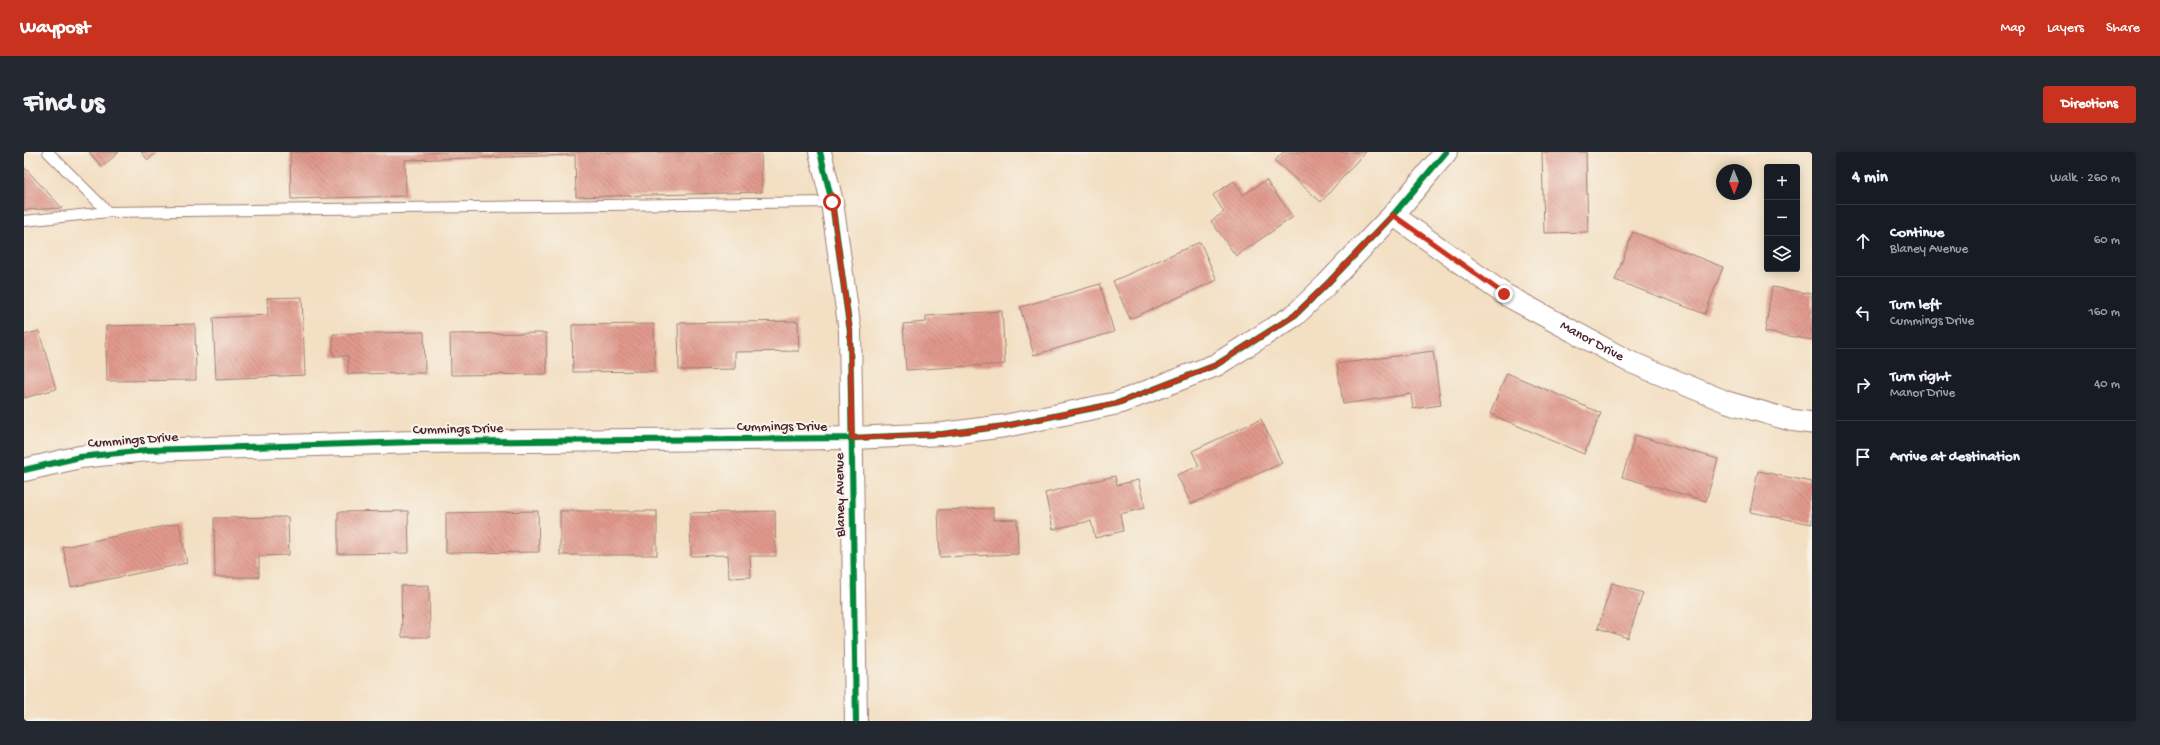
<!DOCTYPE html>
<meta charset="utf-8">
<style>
body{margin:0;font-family:"Gochi Hand",sans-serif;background:#242831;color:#f1f3f6}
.controls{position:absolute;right:12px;top:12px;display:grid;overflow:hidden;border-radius:4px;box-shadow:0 2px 10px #0003}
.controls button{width:36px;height:36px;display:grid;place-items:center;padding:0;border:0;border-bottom:1px solid #363941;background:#171b24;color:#f1f3f6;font:20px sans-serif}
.compass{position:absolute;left:1692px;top:12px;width:36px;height:36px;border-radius:50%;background:#171b24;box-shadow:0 2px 10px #0003;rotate:179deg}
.stop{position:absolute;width:12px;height:12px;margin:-9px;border:3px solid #c8321e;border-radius:50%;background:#fff}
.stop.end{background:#c8321e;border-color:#fff;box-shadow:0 1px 4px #0008}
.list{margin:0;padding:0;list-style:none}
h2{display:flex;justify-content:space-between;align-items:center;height:52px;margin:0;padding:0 16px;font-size:17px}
h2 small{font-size:13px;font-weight:400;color:#9ea1a6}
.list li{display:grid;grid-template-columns:26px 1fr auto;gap:12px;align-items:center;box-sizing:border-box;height:72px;padding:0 16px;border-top:1px solid #363941}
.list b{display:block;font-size:15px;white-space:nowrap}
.list p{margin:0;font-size:13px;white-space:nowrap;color:#9ea1a6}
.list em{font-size:13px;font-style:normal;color:#9ea1a6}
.icon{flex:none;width:22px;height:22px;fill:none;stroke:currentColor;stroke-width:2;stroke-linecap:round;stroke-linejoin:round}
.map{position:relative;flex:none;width:1788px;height:569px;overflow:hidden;border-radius:4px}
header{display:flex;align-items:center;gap:24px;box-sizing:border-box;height:56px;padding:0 20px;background:#c8321e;color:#fff}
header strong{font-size:19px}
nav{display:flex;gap:22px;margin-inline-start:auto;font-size:14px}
.intro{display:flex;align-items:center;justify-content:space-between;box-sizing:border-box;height:96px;padding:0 24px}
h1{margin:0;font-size:28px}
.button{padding:10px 18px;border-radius:4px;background:#c8321e;color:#fff;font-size:14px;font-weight:700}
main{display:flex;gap:24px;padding:0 24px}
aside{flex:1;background:#171b24;border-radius:4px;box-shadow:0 2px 10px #0003}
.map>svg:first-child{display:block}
.building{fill:url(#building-back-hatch)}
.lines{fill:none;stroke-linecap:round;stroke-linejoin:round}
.service-casing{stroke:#9e7f76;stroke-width:12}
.minor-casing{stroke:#9e7f76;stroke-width:23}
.tertiary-casing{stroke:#9e7f76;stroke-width:24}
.service{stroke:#fff;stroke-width:10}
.minor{stroke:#fff;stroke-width:21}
.tertiary{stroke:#fff;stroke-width:22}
.cycleway-casing{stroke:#f7f3e8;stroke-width:8}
.cycleway{stroke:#00873e;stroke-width:6}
.route{stroke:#c8321e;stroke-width:5}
.labels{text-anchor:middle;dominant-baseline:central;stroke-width:4;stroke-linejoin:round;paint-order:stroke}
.street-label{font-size:14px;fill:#4a1f2b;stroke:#f7f3e8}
</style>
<header>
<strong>Waypost</strong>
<nav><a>Map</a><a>Layers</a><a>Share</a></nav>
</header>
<div class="intro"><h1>Find us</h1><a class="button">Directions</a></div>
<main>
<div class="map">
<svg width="1788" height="569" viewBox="0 0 1788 569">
<defs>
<pattern id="building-back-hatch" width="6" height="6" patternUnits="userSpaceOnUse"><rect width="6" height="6" fill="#e19a8c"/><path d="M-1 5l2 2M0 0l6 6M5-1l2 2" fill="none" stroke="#b87d73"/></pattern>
</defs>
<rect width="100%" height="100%" fill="#f7f3e8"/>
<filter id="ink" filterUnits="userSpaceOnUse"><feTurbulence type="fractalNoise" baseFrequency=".025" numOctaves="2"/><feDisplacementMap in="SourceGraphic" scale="8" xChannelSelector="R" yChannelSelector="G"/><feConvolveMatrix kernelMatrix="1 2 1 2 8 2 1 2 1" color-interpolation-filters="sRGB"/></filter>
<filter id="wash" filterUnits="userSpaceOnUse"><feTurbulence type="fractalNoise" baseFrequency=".012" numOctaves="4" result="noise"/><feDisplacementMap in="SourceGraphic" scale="16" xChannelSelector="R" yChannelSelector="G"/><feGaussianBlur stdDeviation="0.9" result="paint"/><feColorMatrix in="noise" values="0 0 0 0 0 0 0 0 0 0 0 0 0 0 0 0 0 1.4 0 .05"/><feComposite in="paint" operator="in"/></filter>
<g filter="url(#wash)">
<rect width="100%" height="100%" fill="#f3dfc2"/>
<g id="blocks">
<!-- building -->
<g class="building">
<polygon points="65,0 95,0 78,15"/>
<polygon points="117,0 133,0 124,8"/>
<polygon points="266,0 737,0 738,40 552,45 551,3 381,8 382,44 267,47"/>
<polygon points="1259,0 1341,0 1297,50 1251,9"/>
<polygon points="1518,0 1562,0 1564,80 1520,81"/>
<polygon points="0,15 38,56 0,58"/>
<polygon points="1242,28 1269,65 1212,104 1187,69 1200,60 1189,43 1210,29 1219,43"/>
<polygon points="1609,80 1699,115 1681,162 1591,128"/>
<polygon points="1176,90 1193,128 1106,167 1089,129"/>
<polygon points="1076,132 1090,180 1010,203 996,155"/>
<polygon points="1748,135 1788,142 1788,188 1741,180"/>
<polygon points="278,145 281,223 192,227 189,166 244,163 243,146"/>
<polygon points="978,159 981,212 882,218 879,172 902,170 902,164"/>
<polygon points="774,169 775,199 711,200 711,217 655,218 654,171"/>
<polygon points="171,172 172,228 83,229 82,174"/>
<polygon points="630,172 631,219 549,220 548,173"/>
<polygon points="15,179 32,237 0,246 0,183"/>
<polygon points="400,180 401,221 324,222 324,204 309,204 309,182"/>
<polygon points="522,181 523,222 427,223 426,182"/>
<polygon points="1409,199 1417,253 1389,257 1387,242 1319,252 1313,212"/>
<polygon points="1483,221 1577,261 1560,302 1466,262"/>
<polygon points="1237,267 1258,311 1167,352 1153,323 1175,314 1168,299"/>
<polygon points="1611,283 1694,307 1682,349 1598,325"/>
<polygon points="1734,319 1788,330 1788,372 1726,360"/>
<polygon points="1091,324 1093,333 1114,328 1121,356 1096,362 1099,379 1071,386 1067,369 1029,377 1021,341"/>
<polygon points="969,356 969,368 993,367 994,402 916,405 914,358"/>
<polygon points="384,359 385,401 314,402 314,360"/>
<polygon points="514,359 515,400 422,401 422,361"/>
<rect x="536" y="359" width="97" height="44"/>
<polygon points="751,359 752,404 726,404 727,425 705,426 704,403 667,404 666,361"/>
<polygon points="264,365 265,403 235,404 235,425 191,425 190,366"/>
<polygon points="155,371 163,411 47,435 39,395"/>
<polygon points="1588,431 1619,441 1604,486 1574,476"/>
<polygon points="405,433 406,485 378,485 377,434"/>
</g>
</g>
</g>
<g filter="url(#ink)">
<use href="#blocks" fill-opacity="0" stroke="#9e7f76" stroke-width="1"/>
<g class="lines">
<!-- service casing -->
<g class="service-casing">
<g id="service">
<polyline points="24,0 84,60 808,50"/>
<polyline points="0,69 84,60"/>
</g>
</g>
<!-- minor casing -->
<g class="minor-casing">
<g id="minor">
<path id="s1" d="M1369 63 1480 142 1604 209 1703 250 1766 268 1788 271"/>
</g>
</g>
<!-- tertiary casing -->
<g class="tertiary-casing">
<g id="tertiary">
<polyline points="796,0 808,50 826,179 832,569"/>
<polyline points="0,318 56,305 123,298 391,290 828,286 919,282 981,274 1094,251 1192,213 1271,163 1302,133 1369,63 1422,0"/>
</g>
</g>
<!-- service -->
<use href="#service" class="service"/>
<!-- minor -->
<use href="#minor" class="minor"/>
<!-- tertiary -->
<use href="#tertiary" class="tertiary"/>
<!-- cycleway casing -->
<g class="cycleway-casing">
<g id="cycleway">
<polyline points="796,0 808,50 826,179 832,569"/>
<polyline points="0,318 56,305 123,298 391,290 828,286 919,282 981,274 1094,251 1192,213 1271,163 1302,133 1369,63 1422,0"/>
</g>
</g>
<!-- cycleway -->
<use href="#cycleway" class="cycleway"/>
</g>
</g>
<g class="lines" filter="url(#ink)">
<!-- route -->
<polyline class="route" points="808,50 826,179 828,286 919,282 981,274 1094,251 1192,213 1271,163 1302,133 1369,63 1480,142"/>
</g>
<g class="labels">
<!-- street labels -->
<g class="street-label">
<text stroke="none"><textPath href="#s1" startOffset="236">Manor Drive</textPath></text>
<text x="758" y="275">Cummings Drive</text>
<text transform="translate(434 278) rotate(-1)">Cummings Drive</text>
<text transform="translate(109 289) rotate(-4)">Cummings Drive</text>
<text transform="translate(817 343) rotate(-91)">Blaney Avenue</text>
</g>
</g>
</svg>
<div class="controls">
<button>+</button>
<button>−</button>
<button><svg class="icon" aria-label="layers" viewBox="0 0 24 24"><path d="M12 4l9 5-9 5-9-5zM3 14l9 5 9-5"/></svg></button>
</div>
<svg class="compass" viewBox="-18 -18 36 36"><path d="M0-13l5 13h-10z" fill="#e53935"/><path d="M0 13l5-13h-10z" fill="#9ea1a6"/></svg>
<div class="stop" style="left:808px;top:50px"></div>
<div class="stop end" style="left:1480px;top:142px"></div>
</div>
<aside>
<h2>4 min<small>Walk · 260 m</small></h2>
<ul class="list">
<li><svg class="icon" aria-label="ahead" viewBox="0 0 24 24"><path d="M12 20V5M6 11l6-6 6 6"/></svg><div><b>Continue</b><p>Blaney Avenue</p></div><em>60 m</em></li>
<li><svg class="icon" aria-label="left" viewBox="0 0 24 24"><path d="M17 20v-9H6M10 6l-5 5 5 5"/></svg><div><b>Turn left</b><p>Cummings Drive</p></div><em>160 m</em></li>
<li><svg class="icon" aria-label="right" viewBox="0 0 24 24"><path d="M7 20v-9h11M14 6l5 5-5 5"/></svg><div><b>Turn right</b><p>Manor Drive</p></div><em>40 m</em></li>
<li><svg class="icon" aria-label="arrive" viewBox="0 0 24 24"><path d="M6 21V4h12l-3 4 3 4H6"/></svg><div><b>Arrive at destination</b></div></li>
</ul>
</aside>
</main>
